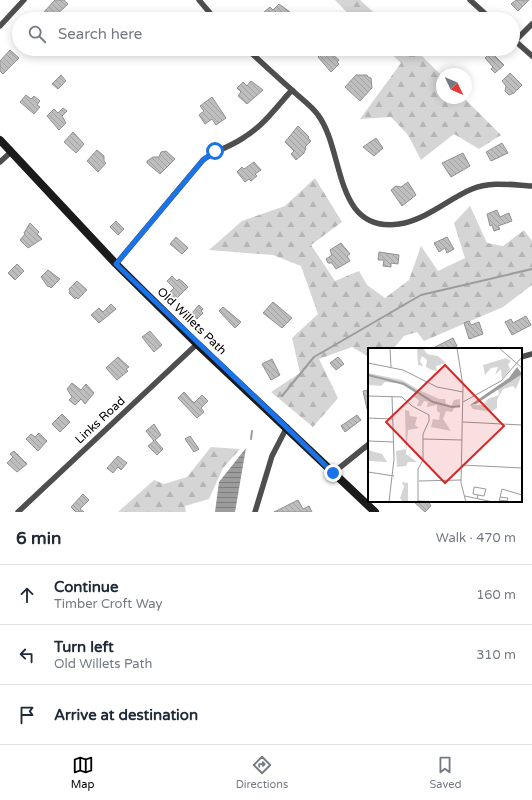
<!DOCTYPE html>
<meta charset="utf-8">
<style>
body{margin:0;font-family:"Varela Round",sans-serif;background:#f2f2f3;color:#1f2937}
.compass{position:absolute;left:436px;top:68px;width:36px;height:36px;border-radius:50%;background:#fff;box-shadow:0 2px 10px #0003;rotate:134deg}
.stop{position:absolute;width:12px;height:12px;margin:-9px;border:3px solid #1a73e8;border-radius:50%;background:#fff}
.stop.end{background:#1a73e8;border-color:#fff;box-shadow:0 1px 4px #0008}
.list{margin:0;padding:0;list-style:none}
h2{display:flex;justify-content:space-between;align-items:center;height:52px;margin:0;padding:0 16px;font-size:17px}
h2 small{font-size:13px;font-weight:400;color:#747a83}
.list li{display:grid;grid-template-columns:26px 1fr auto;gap:12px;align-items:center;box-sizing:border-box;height:60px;padding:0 16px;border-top:1px solid #e0e1e3}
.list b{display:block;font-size:15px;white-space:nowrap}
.list p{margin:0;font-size:13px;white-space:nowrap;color:#747a83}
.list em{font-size:13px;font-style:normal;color:#747a83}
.icon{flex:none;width:22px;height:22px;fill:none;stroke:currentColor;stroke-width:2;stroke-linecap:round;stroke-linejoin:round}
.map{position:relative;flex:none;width:532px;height:512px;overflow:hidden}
.search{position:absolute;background:#fff;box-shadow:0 2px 10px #0003;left:12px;right:12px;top:12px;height:44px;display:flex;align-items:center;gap:10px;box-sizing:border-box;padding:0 14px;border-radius:22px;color:#747a83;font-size:15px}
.sheet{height:232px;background:#fff}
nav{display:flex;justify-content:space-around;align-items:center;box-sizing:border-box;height:56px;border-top:1px solid #e0e1e3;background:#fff;font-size:11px;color:#747a83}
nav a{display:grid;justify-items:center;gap:2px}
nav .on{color:#000}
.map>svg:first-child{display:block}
.forest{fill:url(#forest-firs)}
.water{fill:url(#water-rules)}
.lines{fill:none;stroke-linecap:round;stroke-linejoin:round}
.stream{stroke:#9c9c9c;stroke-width:2}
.building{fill:url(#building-back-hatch);stroke:#929292}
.minor{stroke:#4e4e4e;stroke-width:5.5}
.secondary{stroke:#1b1b1b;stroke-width:8}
.route{stroke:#1a73e8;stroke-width:5}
.labels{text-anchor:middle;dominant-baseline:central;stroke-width:3.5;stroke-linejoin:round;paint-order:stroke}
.street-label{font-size:12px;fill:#000;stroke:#fff}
.inset-river{fill:none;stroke:#9c9c9c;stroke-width:2}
.inset-road{fill:none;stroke:#999;stroke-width:1}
.view{fill:#d62828;fill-opacity:0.15;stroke:#d62828;stroke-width:2}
.inset-edge{fill:none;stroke:#000;stroke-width:2}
</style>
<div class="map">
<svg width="532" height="512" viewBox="0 0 532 512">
<defs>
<pattern id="forest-firs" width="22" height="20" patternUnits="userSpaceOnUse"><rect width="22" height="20" fill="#d5d5d5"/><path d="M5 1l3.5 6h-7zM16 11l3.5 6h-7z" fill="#b5b5b5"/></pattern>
<pattern id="water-rules" width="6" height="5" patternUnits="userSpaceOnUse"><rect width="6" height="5" fill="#9c9c9c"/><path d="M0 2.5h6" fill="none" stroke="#7d7d7d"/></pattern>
<pattern id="building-back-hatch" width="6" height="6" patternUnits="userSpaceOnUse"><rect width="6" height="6" fill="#bebebe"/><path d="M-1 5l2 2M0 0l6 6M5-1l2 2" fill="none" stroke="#a2a2a2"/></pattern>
</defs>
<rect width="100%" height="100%" fill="#fff"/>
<!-- forest -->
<g class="forest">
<polygon points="335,0 360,0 381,19 353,19"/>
<polygon points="386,49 415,49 442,76 442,98 464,98 501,135 479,149 454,134 421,160 408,135 391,117 360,119 401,63"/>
<polygon points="315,178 342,222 311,245 335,281 359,271 367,285 385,298 409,280 421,246 438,271 465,258 454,223 470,206 487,243 503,246 524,230 532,241 532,285 503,307 424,341 417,332 404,336 393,349 369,349 369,357 352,347 319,359 338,398 313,427 271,392 300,373 292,338 318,314 301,266 273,255 209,250 242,221 285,206"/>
<polygon points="211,447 240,449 223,468 209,499 185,506 186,512 118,512 154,480 164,484 187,477"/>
</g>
<!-- water -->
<polygon class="water" points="246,448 235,512 215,512 219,482"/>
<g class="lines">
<!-- stream -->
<g class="stream">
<polyline points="282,396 314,357 421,295 532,269"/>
<polyline points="251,439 252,431"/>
</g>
</g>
<!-- building -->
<g class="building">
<polygon points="55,0 64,0 68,4 52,19 44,12"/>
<polygon points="516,0 529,0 518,11 511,4"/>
<polygon points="279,4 290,12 286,19 270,19 263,13 270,7 273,10"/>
<polygon points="326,49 339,60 337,62 339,64 331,72 318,57"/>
<polygon points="10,50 19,58 3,74 0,71 0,61"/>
<polygon points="491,52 504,65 495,73 491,69 493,67 485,58"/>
<polygon points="510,73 522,85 514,93 509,95 505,91 506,86 502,81"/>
<polygon points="61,75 66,81 58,89 52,84"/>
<polygon points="356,75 367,75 368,77 371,78 372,88 360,101 345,87"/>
<polygon points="251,81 263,90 247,104 238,96 241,92 237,88 243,82 247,86"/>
<polygon points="26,95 31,99 34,96 40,101 37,105 40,107 34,114 20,102"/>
<polygon points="212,97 226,118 216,125 212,119 205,124 199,115 204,111 200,106"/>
<polygon points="63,108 67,111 62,116 66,123 59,130 47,116 54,109 58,113"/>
<polygon points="298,126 309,137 308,138 311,141 305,147 306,148 304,153 296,160 291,154 294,151 285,142"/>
<polygon points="73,132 84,144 76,153 64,142"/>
<polygon points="376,138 383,148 374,156 363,147"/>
<polygon points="502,143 508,153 491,161 486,152"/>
<polygon points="97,150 104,156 104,161 106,163 98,172 87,161"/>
<polygon points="166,151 175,159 160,174 147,163 147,161 153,157 159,157 161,152"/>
<polygon points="463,153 470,166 451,177 442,163"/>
<polygon points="254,162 261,170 255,174 257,176 251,181 249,179 245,182 237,172 242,167 244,169"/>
<polygon points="408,182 416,195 402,206 391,190 396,186 401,187"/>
<polygon points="497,210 500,217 509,213 512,221 498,226 500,229 494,231 492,225 490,226 487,214"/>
<polygon points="116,221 124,229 118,235 110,227"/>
<polygon points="30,223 39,232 37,234 42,239 28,248 20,240 25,234 24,233"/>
<polygon points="176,237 188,248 182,254 170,244"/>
<polygon points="447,237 454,249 447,253 445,248 439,252 434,243"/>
<polygon points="341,243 350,254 347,256 350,261 336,269 332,263 328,263 326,259 332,255 330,250"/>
<polygon points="379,252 399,255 398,264 391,263 391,267 383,266 384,260 378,260"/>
<polygon points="17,264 24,271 15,280 8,273"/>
<polygon points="48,270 60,279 51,288 49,286 48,287 41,277"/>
<polygon points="172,276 177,281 179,279 183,282 188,287 175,300 169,293 174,288 167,281"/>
<polygon points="77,281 87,290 78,299 76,297 75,299 69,293 70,291 69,289"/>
<polygon points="273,302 292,318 282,328 263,313"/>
<polygon points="111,304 116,309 99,323 91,315 99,308 103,312"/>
<polygon points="199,305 203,309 201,311 203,313 197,319 191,314"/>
<polygon points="223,307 241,322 235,328 219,311"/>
<polygon points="526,316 531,325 512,335 505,322 511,319 513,323"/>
<polygon points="469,321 471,325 479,322 483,334 469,339 464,323"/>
<polygon points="150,331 162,345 154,352 142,337"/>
<polygon points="453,338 457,346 452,349 431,349"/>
<polygon points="118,357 129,367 126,369 128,371 117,380 106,368"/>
<polygon points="338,357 344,364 336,370 330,363"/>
<polygon points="272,359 280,375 271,380 262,364"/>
<polygon points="72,383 81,390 86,384 94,393 85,404 81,399 75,405 69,400 72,397 67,389"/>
<polygon points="369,390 369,409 367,409 363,391"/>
<polygon points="184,392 194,403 202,395 208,401 201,408 204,412 197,418 178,398"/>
<polygon points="62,414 70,422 60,432 52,424"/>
<polygon points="357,415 361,420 345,432 341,426"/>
<polygon points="154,424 161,435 155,440 163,449 157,455 148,446 154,441 146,431"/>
<polygon points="39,433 47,441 38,451 26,439 31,434 35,437"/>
<polygon points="190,436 199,449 194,452 185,439"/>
<polygon points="14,451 27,464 17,472 7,463 13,457 10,454"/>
<polygon points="118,456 127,463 121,470 118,467 113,473 107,468"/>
<polygon points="83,494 89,500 80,509 84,512 76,512 71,507"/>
<polygon points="298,500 303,509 309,506 312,512 274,512"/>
<polygon points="413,501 428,501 431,506 425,512"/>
</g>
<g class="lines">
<!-- minor -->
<g class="minor">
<polyline points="199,0 215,19"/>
<polyline points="470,0 491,19"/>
<polyline points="0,26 24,0"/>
<polyline points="513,39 532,56"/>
<polyline points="515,41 532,24"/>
<path d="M247 49C262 63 276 76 292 90 300 98 311 105 318 115 345 151 333 233 399 224 426 220 448 199 472 189 490 181 513 185 532 186"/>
<polyline points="0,162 11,152"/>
<path d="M116 264 203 160C216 150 233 146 246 136 264 125 278 105 292 90"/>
<polyline points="521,357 532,354"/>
<polyline points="333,473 369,444"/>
<polyline points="18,512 197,344"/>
<polyline points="255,512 272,456 287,427"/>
</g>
<!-- secondary -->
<polyline class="secondary" points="0,140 116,264 197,344 375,512"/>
</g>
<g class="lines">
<!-- route -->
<path class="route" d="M215 151 203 160 116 264C188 334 262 402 333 473"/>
</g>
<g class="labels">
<!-- street labels -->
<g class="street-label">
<text transform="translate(192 321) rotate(44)">Old Willets Path</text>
<text transform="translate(100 420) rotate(-43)">Links Road</text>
</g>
</g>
<!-- overview -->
<g transform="translate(368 348)">
<rect width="154" height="154" fill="#fff"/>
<path d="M49 0H55L59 6 70 8 78 15 68 18 69 23 64 22 58 19 59 12 54 8 52 13 55 18 50 17ZM138 10 143 13 140 16 142 21 134 31 133 21 127 27 130 19 123 20 117 27 115 17ZM0 25 34 32 51 42 71 51H77L78 56 83 58 86 52 92 51V60L87 59 84 64 78 63 75 71 83 83 63 79 65 71 71 72 72 65 69 63V57L59 59 60 54 56 53 53 58H49L51 52 46 49V44L31 35 17 34 13 38 0 37ZM154 26 148 41 145 38 135 41 129 52V60L123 64 105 61 102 57H115L120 51 131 47 130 41ZM37 62 41 63 42 68 49 69 47 77 51 80 40 82 38 106 49 114H40L38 118 29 119 28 103 38 101ZM0 102 14 106 19 114 1 113ZM34 134 40 135V154H35L32 150 36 139Z" fill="#d5d5d5"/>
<path d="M149 19 154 26 108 56 102 57 141 30Z" fill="#9c9c9c"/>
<path class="inset-river" d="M0 27 36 36 65 54 84 59 92 58"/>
<path class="inset-road" d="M22 0 23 19M89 0 95 38 93 135 98 154M131 0 154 20M0 15 35 22 69 39 95 44M0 48 34 49 44 58 61 67V73L55 86V112L50 121V154M95 54 133 33 154 9M0 70 25 71M95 74 154 77M55 91 94 92M0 93 26 94M94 117 154 120M0 124 26 128M51 133 93 132M97 148 125 154M109 151 110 147 105 146 106 139 118 141 116 148 110 147M131 152 139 153 140 150 132 149M50 153 75 154M21 154 26 111 24 48M131 154 134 141 154 147"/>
<path class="view" d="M77 17 136 78 77 135 18 74Z"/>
<rect width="154" height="154" class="inset-edge"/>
</g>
</svg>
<svg class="compass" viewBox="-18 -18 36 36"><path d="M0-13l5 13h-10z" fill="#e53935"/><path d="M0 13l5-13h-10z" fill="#747a83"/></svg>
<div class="stop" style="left:215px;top:151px"></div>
<div class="stop end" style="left:333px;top:473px"></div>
<div class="search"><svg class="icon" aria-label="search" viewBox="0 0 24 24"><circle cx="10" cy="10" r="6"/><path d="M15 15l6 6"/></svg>Search here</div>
</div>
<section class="sheet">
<h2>6 min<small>Walk · 470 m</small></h2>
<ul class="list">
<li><svg class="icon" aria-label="ahead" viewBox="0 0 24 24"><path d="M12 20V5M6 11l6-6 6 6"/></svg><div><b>Continue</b><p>Timber Croft Way</p></div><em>160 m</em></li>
<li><svg class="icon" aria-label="left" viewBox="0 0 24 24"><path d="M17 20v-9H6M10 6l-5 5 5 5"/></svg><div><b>Turn left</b><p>Old Willets Path</p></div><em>310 m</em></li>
<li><svg class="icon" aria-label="arrive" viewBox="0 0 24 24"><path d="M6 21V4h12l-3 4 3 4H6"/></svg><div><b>Arrive at destination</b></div></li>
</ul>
</section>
<nav>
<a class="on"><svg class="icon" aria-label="map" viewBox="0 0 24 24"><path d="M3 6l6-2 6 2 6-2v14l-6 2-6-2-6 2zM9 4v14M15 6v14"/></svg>Map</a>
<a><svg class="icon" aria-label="directions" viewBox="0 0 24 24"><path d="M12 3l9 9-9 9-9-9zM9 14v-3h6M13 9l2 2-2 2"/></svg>Directions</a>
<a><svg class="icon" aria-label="saved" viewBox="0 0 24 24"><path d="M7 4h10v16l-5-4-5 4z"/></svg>Saved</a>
</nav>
